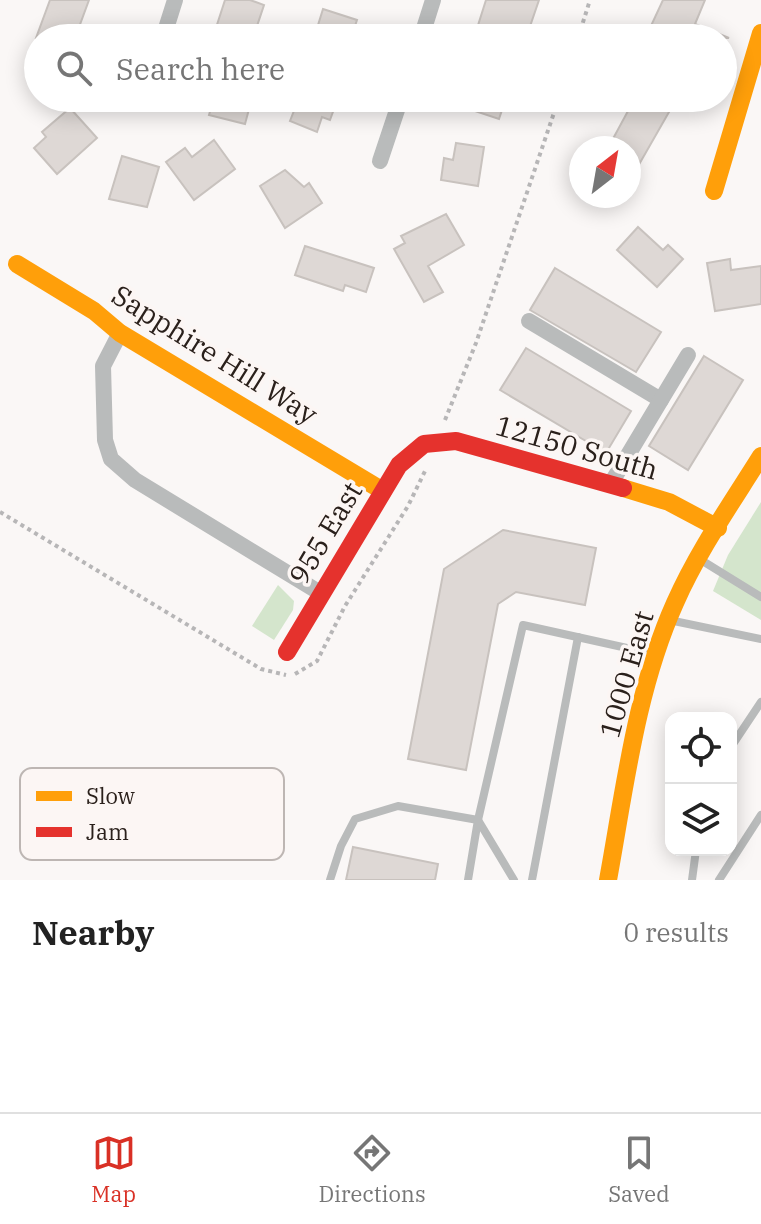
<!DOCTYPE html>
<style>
body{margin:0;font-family:"IBM Plex Serif",serif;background:#f2f2f2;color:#222}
.controls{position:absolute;right:24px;bottom:24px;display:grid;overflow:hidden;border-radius:16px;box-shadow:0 4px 20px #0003}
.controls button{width:72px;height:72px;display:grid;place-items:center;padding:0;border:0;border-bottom:2px solid #e0e0e0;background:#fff;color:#222;font:40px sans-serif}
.compass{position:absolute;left:569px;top:136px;width:72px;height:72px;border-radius:50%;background:#fff;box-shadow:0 4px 20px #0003;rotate:31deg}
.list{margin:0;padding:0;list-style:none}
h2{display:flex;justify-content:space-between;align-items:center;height:104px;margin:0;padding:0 32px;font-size:34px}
h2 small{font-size:26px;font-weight:400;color:#767676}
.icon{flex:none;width:44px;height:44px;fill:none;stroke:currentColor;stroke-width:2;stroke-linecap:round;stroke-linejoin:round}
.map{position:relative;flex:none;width:761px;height:880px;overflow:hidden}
.search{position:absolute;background:#fff;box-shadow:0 4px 20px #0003;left:24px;right:24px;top:24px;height:88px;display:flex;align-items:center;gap:20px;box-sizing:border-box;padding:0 28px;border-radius:44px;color:#767676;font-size:30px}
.sheet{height:232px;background:#fff}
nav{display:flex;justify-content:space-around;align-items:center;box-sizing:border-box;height:112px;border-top:2px solid #e0e0e0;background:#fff;font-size:22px;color:#767676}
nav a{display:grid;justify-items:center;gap:4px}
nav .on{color:#d93025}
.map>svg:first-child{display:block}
.green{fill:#d4e5cc}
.building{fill:#ded8d5;stroke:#c8c2be;stroke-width:2}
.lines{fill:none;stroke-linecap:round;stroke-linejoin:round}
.path{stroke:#b7b6b7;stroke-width:4;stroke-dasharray:4 4;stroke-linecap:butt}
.lane{stroke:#b9bbbb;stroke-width:8}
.street{stroke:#b9bbbb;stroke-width:16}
.slow{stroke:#ff9f0a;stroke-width:18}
.jam{stroke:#e5322d;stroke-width:18}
.labels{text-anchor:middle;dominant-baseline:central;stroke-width:7;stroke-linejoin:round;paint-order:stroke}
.street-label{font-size:28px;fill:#2a201b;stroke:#fcf6f4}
.key{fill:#fcf6f4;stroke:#bdb6b3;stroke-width:2}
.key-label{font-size:22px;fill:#2a201b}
</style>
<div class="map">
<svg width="761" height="880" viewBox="0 0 761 880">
<rect width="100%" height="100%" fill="#faf7f6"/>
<!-- green -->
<g class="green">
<polygon points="761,502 761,620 713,591 728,555"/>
<polygon points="278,585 294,601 293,610 274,640 252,626"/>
</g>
<!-- building -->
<g class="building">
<polygon points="50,0 89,0 75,38 36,38"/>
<polygon points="225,0 250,0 264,5 253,38 235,38 215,31"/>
<polygon points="486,0 539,0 526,38 501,32 499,38 474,38"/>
<polygon points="663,0 705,0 695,24 729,38 673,38 650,28"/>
<polygon points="323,9 357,20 351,38 314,38"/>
<polygon points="214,98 252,98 245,124 209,115"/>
<polygon points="299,98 338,98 330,120 322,117 317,132 290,121"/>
<polygon points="445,98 506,98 499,119 445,101"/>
<polygon points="635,98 677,98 629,182 629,148 608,148"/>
<polygon points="70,108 97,138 57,174 34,148 46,137 42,132"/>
<polygon points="214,140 235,169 194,200 166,162 185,148 192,157"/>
<polygon points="456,143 484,147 478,186 441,180 444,158 453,160"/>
<polygon points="122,156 159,167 147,207 109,199"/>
<polygon points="285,170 304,187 309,183 322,203 285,228 260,186"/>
<polygon points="446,214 464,245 428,266 443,292 424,302 394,249 405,243 401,236"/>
<polygon points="638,227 663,250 668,245 683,259 657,287 617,250"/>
<polygon points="305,246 374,268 366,292 345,285 343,291 295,275"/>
<polygon points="730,259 731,270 761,266 761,304 715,311 707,263"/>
<polygon points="555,268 661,332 636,372 530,310"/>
<polygon points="526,348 631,411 606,453 500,390"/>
<polygon points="704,356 743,380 688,470 649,446"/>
<polygon points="503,530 596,548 585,605 516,592 498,604 466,770 408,759 444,569"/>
<polygon points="353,847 438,864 435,880 346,880"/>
</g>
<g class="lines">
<!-- path -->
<g class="path">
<polyline points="578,38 590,0"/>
<polyline points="445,420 476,343 559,98"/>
<polyline points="0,512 261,669 286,675"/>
<polyline points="295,674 317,661 345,606 408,506 426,469"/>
</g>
<!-- lane -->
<g class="lane">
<polyline points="701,560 761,597"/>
<polyline points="669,620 761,639"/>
<polyline points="731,747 761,702"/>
<polyline points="330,880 341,846 355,819 398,806 478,820 514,880"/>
<polyline points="468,880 478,820 523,625 654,654"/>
<polyline points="532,880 578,637"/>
<polyline points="692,880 696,850"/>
<polyline points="719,880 761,815"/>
</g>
<!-- street -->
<g class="street">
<polyline points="163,38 175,0"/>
<polyline points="421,38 433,0"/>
<polyline points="380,161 401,98"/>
<polyline points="529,321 661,400"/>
<polyline points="120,333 103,366 105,440 111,459 135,480 322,594"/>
<polyline points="610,485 688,355"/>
</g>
<!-- slow -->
<g class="slow">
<polyline points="714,191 761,33"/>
<polyline points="17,264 94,311 120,333 383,491"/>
<polyline points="623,488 669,502 718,528"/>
<path d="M608 880C625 787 636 690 675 603 698 551 731 504 761 456"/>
</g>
<!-- jam -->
<polyline class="jam" points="287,652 399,465 424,444 456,441 623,488"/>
</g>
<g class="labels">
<!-- street labels -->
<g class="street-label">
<text transform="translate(215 354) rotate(32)">Sapphire Hill Way</text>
<text transform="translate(577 447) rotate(16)">12150 South</text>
<text transform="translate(325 533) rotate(-59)">955 East</text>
<text transform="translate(626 674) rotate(-74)">1000 East</text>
</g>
</g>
<!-- legend -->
<rect x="20" y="768" width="264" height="92" rx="12" class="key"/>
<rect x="36" y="791" width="36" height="10" fill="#ff9f0a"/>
<rect x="36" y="827" width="36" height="10" fill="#e5322d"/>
<g class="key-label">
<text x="86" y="804">Slow</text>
<text x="86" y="840">Jam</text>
</g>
</svg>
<div class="controls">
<button><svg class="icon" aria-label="locate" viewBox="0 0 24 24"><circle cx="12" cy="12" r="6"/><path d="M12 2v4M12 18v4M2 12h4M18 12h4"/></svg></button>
<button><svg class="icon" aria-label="layers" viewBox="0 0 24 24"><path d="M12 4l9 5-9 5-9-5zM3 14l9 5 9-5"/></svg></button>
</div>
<svg class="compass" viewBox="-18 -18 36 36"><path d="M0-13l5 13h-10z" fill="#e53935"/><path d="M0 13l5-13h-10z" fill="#767676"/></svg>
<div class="search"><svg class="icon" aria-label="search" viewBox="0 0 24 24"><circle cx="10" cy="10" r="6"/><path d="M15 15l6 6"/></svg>Search here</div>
</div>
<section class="sheet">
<h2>Nearby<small>0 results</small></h2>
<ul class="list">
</ul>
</section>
<nav>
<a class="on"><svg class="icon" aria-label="map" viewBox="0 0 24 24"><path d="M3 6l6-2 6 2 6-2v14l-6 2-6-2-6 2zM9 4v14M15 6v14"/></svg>Map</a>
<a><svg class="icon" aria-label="directions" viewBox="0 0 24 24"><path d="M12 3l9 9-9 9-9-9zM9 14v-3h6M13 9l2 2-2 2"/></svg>Directions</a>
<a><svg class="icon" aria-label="saved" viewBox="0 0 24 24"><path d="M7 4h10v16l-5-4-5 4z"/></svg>Saved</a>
</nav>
